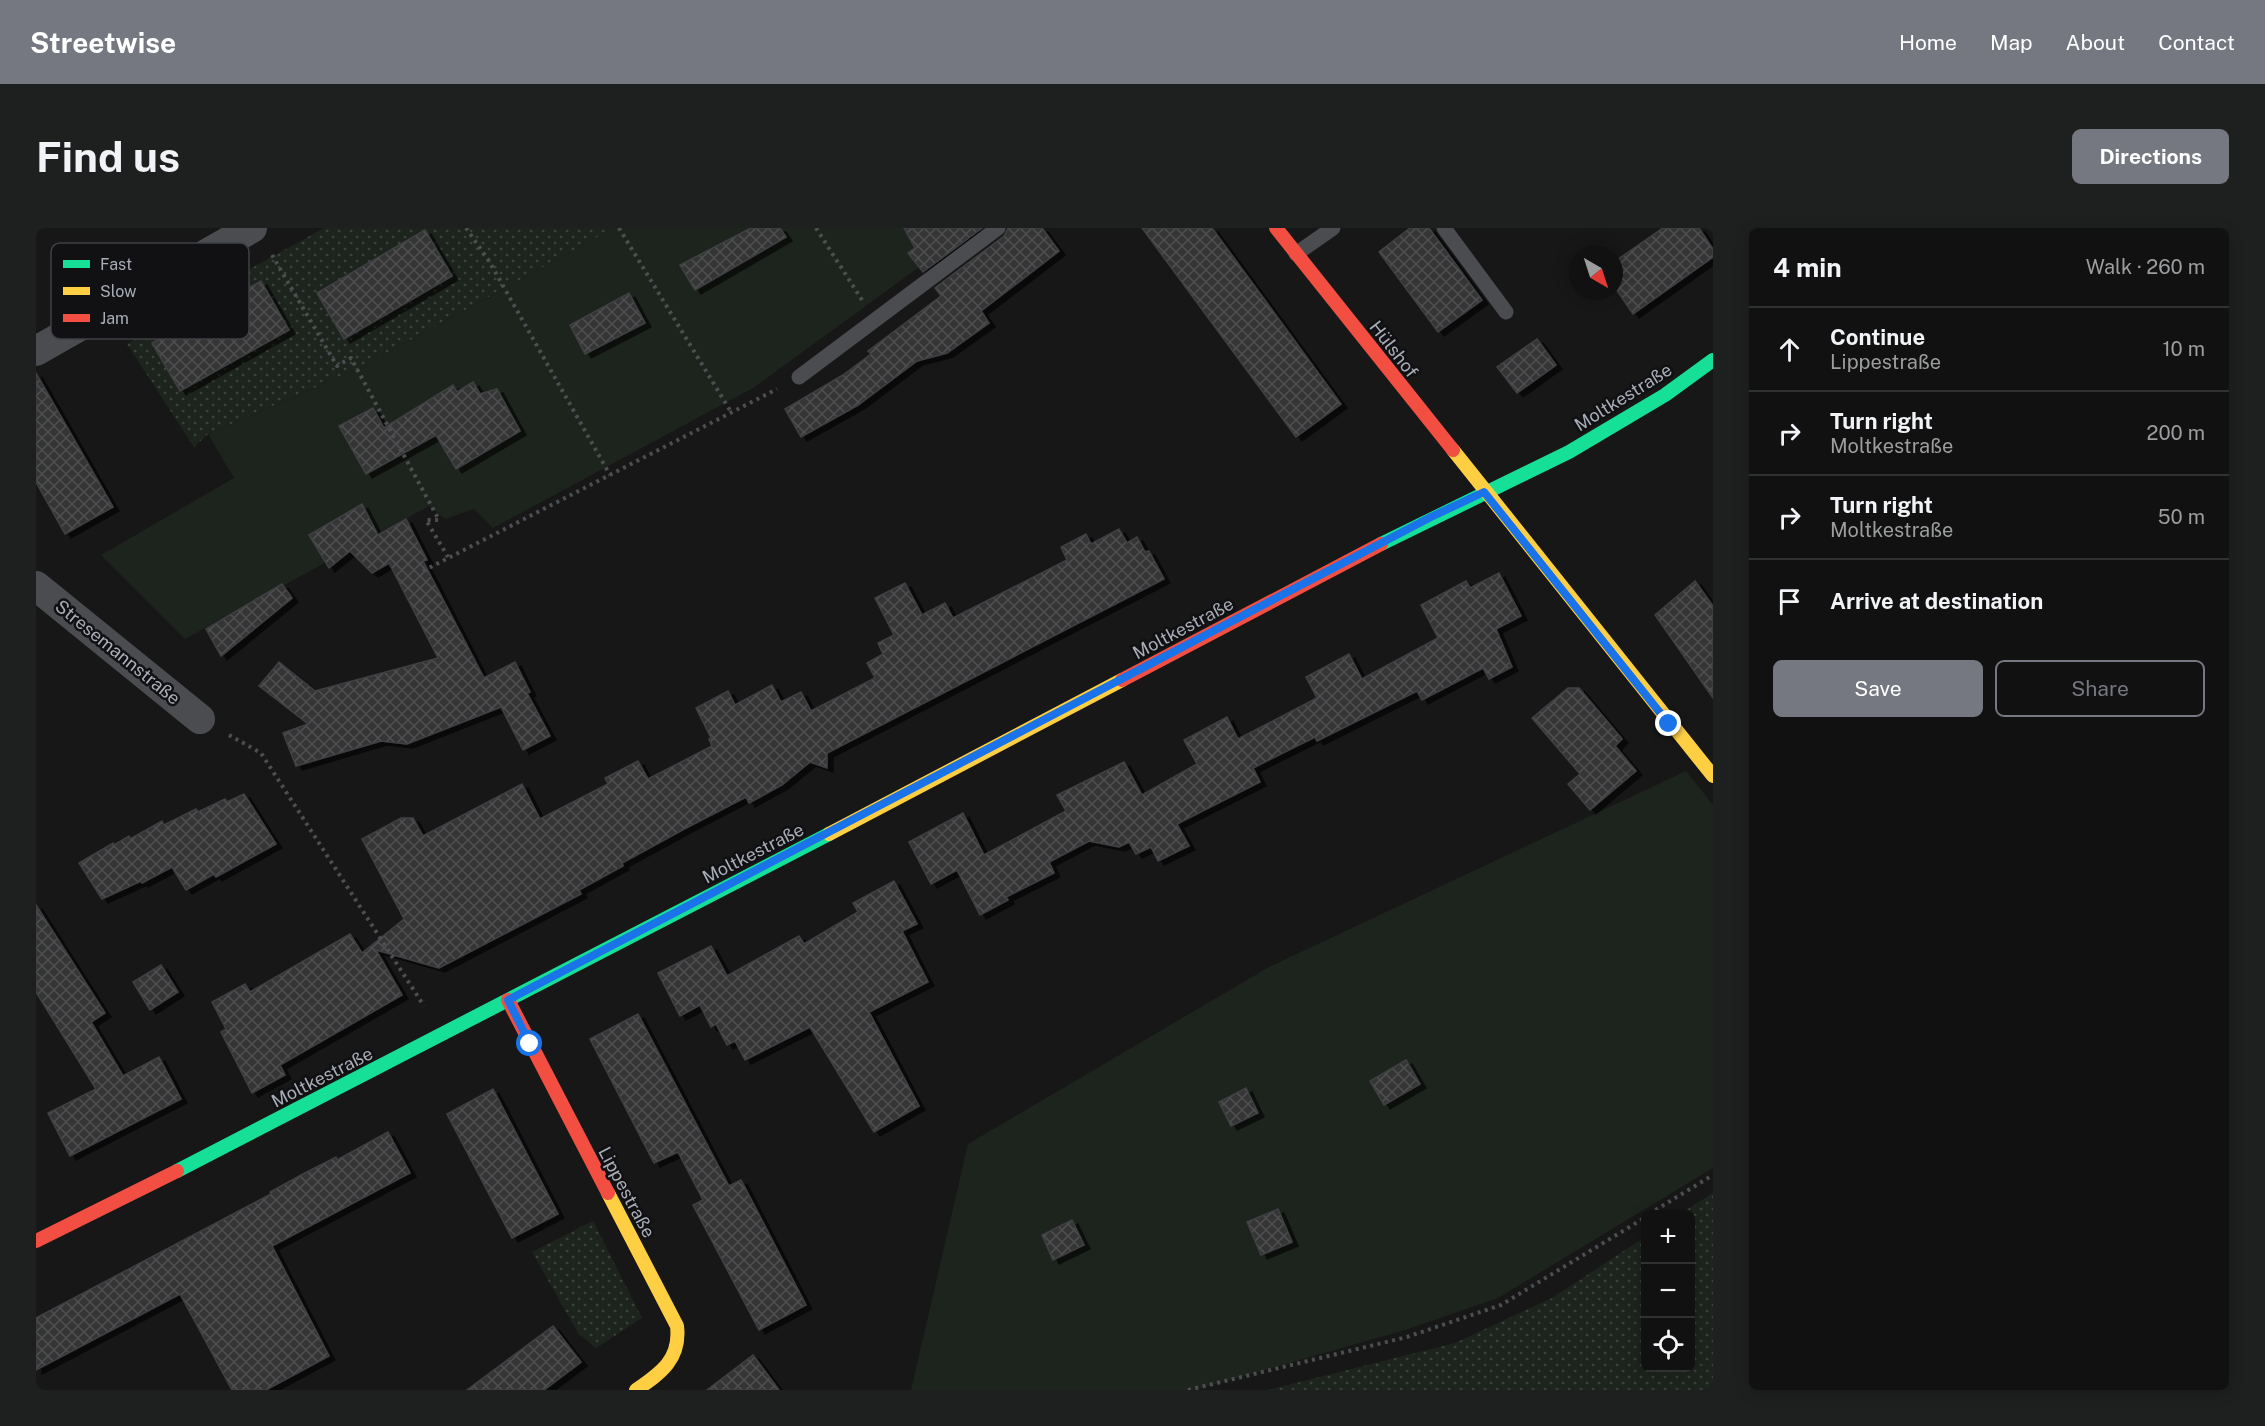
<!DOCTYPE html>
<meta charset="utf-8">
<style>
body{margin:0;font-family:"Public Sans",sans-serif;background:#1e1f1f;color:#f1f3f6}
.controls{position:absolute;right:18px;bottom:18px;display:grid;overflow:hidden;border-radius:9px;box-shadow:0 3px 15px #0003}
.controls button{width:54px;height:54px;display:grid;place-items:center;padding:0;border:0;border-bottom:2px solid #303131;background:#111;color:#f1f3f6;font:30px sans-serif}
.compass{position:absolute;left:1533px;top:18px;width:54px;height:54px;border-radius:50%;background:#111;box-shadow:0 3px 15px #0003;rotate:141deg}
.stop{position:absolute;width:18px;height:18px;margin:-14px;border:4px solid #1a73e8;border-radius:50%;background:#fff}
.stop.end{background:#1a73e8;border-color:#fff;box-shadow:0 2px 6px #0008}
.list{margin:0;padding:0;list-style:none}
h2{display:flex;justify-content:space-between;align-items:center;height:78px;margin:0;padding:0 24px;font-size:26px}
h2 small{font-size:20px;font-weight:400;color:#9c9d9f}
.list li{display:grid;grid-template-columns:39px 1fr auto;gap:18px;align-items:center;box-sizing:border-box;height:84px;padding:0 24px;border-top:2px solid #303131}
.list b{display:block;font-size:22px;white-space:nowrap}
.list p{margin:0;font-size:20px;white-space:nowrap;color:#9c9d9f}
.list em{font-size:20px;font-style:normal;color:#9c9d9f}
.actions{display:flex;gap:12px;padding:18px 24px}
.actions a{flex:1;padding:14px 0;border:2px solid #757880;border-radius:9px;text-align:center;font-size:21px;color:#757880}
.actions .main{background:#757880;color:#fff}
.icon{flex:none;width:33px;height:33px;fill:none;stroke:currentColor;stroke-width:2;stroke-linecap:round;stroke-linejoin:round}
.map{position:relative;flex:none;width:1677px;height:1162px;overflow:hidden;border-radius:9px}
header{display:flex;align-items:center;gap:36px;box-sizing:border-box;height:84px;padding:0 30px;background:#757880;color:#fff}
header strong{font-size:28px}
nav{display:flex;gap:33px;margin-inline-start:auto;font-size:21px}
.intro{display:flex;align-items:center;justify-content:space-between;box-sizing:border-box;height:144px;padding:0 36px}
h1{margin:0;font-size:42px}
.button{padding:15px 27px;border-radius:9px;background:#757880;color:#fff;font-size:21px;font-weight:700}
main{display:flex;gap:36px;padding:0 36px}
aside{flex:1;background:#111;border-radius:9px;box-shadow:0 3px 15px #0003}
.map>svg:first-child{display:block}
.grass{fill:url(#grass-dots)}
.garden{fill:#1d241e}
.building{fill:url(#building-cross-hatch);stroke:#3f4043;stroke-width:1.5;filter:url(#shadow)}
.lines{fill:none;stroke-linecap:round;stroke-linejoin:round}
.path{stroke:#4d4e52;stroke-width:4;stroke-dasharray:3 4.5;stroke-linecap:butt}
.lane{stroke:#4b4c50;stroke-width:15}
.street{stroke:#4b4c50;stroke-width:30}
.fast{stroke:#16e098;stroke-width:14}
.slow{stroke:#ffcf43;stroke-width:14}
.jam{stroke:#f24e42;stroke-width:14}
.route{stroke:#1a73e8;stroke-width:8}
.labels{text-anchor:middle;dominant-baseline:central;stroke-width:5;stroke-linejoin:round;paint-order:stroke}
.street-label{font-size:18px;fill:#a8adb8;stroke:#111113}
.key{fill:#111113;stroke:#3e4045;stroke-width:1.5}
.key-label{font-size:16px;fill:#a8adb8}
</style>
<header>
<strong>Streetwise</strong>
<nav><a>Home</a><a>Map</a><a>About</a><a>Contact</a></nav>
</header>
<div class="intro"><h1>Find us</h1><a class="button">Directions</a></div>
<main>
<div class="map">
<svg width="1677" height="1162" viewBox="0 0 1677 1162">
<defs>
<pattern id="grass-dots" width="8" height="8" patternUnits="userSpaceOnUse" patternTransform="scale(1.5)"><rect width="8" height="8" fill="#1d241e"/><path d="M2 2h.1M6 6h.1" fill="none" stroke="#3b413d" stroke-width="1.8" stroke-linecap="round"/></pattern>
<pattern id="building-cross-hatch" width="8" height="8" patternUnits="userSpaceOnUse" patternTransform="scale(1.5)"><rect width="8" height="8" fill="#353536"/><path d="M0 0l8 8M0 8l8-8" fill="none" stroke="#4f5051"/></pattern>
<filter id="shadow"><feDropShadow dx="6" dy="4" stdDeviation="0" flood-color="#0009"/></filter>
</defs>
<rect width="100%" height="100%" fill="#171717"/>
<!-- grass -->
<g class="grass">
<polygon points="288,0 578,0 320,142 172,206 158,219 91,116 196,51"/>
<polygon points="1677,965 1677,1162 1232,1162 1419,1115 1516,1070 1609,1009 1610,1140 1654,1140 1654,986 1644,986"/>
<polygon points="557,993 606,1090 560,1120 542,1105 496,1024"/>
</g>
<!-- garden -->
<g class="garden">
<polygon points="578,0 937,0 717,160 457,300 438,281 409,291 393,278 149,411 65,327 198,250 172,206 320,142"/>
<polygon points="1650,543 1677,577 1677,940 1462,1070 1369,1102 1159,1162 875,1162 932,916 1233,739"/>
</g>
<!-- building -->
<g class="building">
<polygon points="715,0 744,0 750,9 659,62 644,37"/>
<polygon points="868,0 946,0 887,44 872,25 879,20"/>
<polygon points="972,0 1006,0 1023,23 945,83 953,95 911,125 881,133 822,177 765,209 749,181 807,147 835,126 832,123 905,68 899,60 968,8"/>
<polygon points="1106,0 1176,0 1305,176 1260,209"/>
<polygon points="1374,0 1393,0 1446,72 1402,104 1343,24"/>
<polygon points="1627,0 1663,0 1677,21 1677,29 1597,86 1578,58 1578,34"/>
<polygon points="389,2 416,48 308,111 281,65"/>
<polygon points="225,53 253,102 144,163 116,115"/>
<polygon points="593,65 609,95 549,126 534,97"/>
<polygon points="1501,111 1520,137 1481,165 1461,139"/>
<polygon points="0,145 77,279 29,306 0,254"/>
<polygon points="437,154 444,166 461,161 484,203 420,241 400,207 330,246 303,198 337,180 348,200 417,157 421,164"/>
<polygon points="326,276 342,307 370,291 391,332 387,333 448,450 479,434 494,464 491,465 514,508 487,522 465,479 371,516 345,513 260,538 247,505 272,496 223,458 243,434 279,463 402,430 353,335 336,345 314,323 293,340 273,307"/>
<polygon points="1083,301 1091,315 1101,309 1109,324 1113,323 1128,351 791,525 791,540 774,534 746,557 713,575 710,569 650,600 586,635 587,638 543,662 545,666 403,740 340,722 366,767 244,837 249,847 216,865 185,804 190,801 176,774 209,756 214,764 314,706 326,725 368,691 326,611 365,590 377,590 387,608 486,556 504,591 572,556 569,550 602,533 612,551 676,518 673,511 675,510 660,480 692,463 699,477 736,457 745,474 765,464 775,483 839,450 831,435 847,426 842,415 858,407 839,370 869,355 886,387 909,375 917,390 1031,332 1025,319 1050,306 1055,316"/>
<polygon points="1463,345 1485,388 1460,401 1476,439 1453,451 1447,440 1386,472 1381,463 1281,513 1279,509 1217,540 1224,554 1141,596 1153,618 1122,633 1115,619 1100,626 1093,614 1083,619 1053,613 1013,634 1018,645 970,669 972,672 944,687 921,642 895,656 873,614 927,585 948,627 1030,583 1021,567 1088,534 1106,567 1161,536 1148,512 1191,489 1202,511 1281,470 1270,449 1313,426 1326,451 1402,410 1385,377 1430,353 1434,360"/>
<polygon points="1659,353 1677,378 1677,470 1619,387"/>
<polygon points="246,356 256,370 185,428 170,401"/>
<polygon points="1532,460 1543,460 1586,511 1579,518 1600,543 1554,582 1532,556 1544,546 1496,490"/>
<polygon points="208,566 240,616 180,649 178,646 150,662 136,639 106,655 105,653 66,671 43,635 77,615 78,617 93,608 94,611 126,593 128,597 160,581 162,584 189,571 191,574"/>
<polygon points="858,653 881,696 866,703 892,754 833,784 883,878 838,904 774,799 709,832 699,813 691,817 680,796 675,799 664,777 644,788 622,745 675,718 691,748 763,708 768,716 822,684 817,675"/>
<polygon points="0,677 69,785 55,794 87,848 123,829 145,871 34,928 12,885 60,861 0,764"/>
<polygon points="125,737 142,764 114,782 97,754"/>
<polygon points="602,786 693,958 705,952 770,1077 723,1102 657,977 667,972 642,924 618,935 554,811"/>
<polygon points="1370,832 1384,856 1348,877 1334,853"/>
<polygon points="1210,860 1222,885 1195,898 1183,874"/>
<polygon points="457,861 522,986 476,1010 411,886"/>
<polygon points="352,904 374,945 236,1018 293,1128 230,1162 196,1162 144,1066 0,1142 0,1090 235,966 234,964 267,946 300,929 301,932"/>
<polygon points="1242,981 1256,1014 1225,1027 1211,994"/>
<polygon points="1036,992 1048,1017 1017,1032 1006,1007"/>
<polygon points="517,1098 545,1134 508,1162 431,1162"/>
<polygon points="717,1127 743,1162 671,1162"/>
</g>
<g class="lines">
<!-- path -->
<g class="path">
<polyline points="430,0 453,33 574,247"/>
<polyline points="583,0 695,184"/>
<polyline points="780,0 826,72"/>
<polyline points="236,27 301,138 315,130 403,292 390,292 412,329"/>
<polyline points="387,343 741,161"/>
<polyline points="193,507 225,525 388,778"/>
<polyline points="1613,986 1677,947"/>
<polyline points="1152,1162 1371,1109 1465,1077 1610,989"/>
</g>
<!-- lane -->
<g class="lane">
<polyline points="1408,0 1470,84"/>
<polyline points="1260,26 1297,0"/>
<polyline points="763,149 962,0"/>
</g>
<!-- street -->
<g class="street">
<polyline points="0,123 216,0"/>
<polyline points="0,358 164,491"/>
</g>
<!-- fast -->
<g class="fast">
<polyline points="1345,316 1533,224 1629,167 1677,132"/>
<polyline points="141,943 793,606"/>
</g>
<!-- slow -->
<g class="slow">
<polyline points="1417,222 1677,548"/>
<polyline points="793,606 1086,452"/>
<path d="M572 965 641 1098C645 1131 625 1145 600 1162"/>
</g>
<!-- jam -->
<g class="jam">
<polyline points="1240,0 1417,222"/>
<polyline points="1086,452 1345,316"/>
<polyline points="472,772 572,965"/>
<polyline points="0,1013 141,943"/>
</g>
</g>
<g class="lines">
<!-- route -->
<polyline class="route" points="494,816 472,772 1395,289 1448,264 1633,496"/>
</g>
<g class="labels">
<!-- street labels -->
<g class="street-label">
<text transform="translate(1358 121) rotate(52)">Hülshof</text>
<text transform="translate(1587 169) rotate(-32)">Moltkestraße</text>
<text transform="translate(1147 400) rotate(-28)">Moltkestraße</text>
<text transform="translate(82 424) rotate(39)">Stresemannstraße</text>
<text transform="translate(717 625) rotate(-27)">Moltkestraße</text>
<text transform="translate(286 849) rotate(-27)">Moltkestraße</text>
<text transform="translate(591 964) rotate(62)">Lippestraße</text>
</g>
</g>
<!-- legend -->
<rect x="15" y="15" width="198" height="96" rx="9" class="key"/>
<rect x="27" y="32" width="27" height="8" fill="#16e098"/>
<rect x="27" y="59" width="27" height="8" fill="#ffcf43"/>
<rect x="27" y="86" width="27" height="8" fill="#f24e42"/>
<g class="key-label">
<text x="64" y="42">Fast</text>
<text x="64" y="69">Slow</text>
<text x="64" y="96">Jam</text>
</g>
</svg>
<div class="controls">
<button>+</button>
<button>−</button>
<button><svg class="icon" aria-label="locate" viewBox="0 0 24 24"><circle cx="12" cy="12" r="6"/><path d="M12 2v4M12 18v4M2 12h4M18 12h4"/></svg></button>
</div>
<svg class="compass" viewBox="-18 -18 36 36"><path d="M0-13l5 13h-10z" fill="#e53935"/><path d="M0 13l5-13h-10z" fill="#9c9d9f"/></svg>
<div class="stop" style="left:494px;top:816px"></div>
<div class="stop end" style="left:1633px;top:496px"></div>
</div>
<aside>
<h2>4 min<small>Walk · 260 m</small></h2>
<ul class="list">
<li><svg class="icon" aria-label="ahead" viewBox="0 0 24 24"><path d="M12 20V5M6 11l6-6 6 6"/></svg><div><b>Continue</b><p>Lippestraße</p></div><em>10 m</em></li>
<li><svg class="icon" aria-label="right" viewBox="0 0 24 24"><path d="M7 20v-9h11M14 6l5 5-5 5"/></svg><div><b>Turn right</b><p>Moltkestraße</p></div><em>200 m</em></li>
<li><svg class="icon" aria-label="right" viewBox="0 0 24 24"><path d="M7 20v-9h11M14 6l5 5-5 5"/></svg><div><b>Turn right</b><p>Moltkestraße</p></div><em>50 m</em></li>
<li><svg class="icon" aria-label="arrive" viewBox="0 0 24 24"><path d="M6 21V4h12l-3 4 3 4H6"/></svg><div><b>Arrive at destination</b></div></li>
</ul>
<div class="actions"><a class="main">Save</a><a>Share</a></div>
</aside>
</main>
